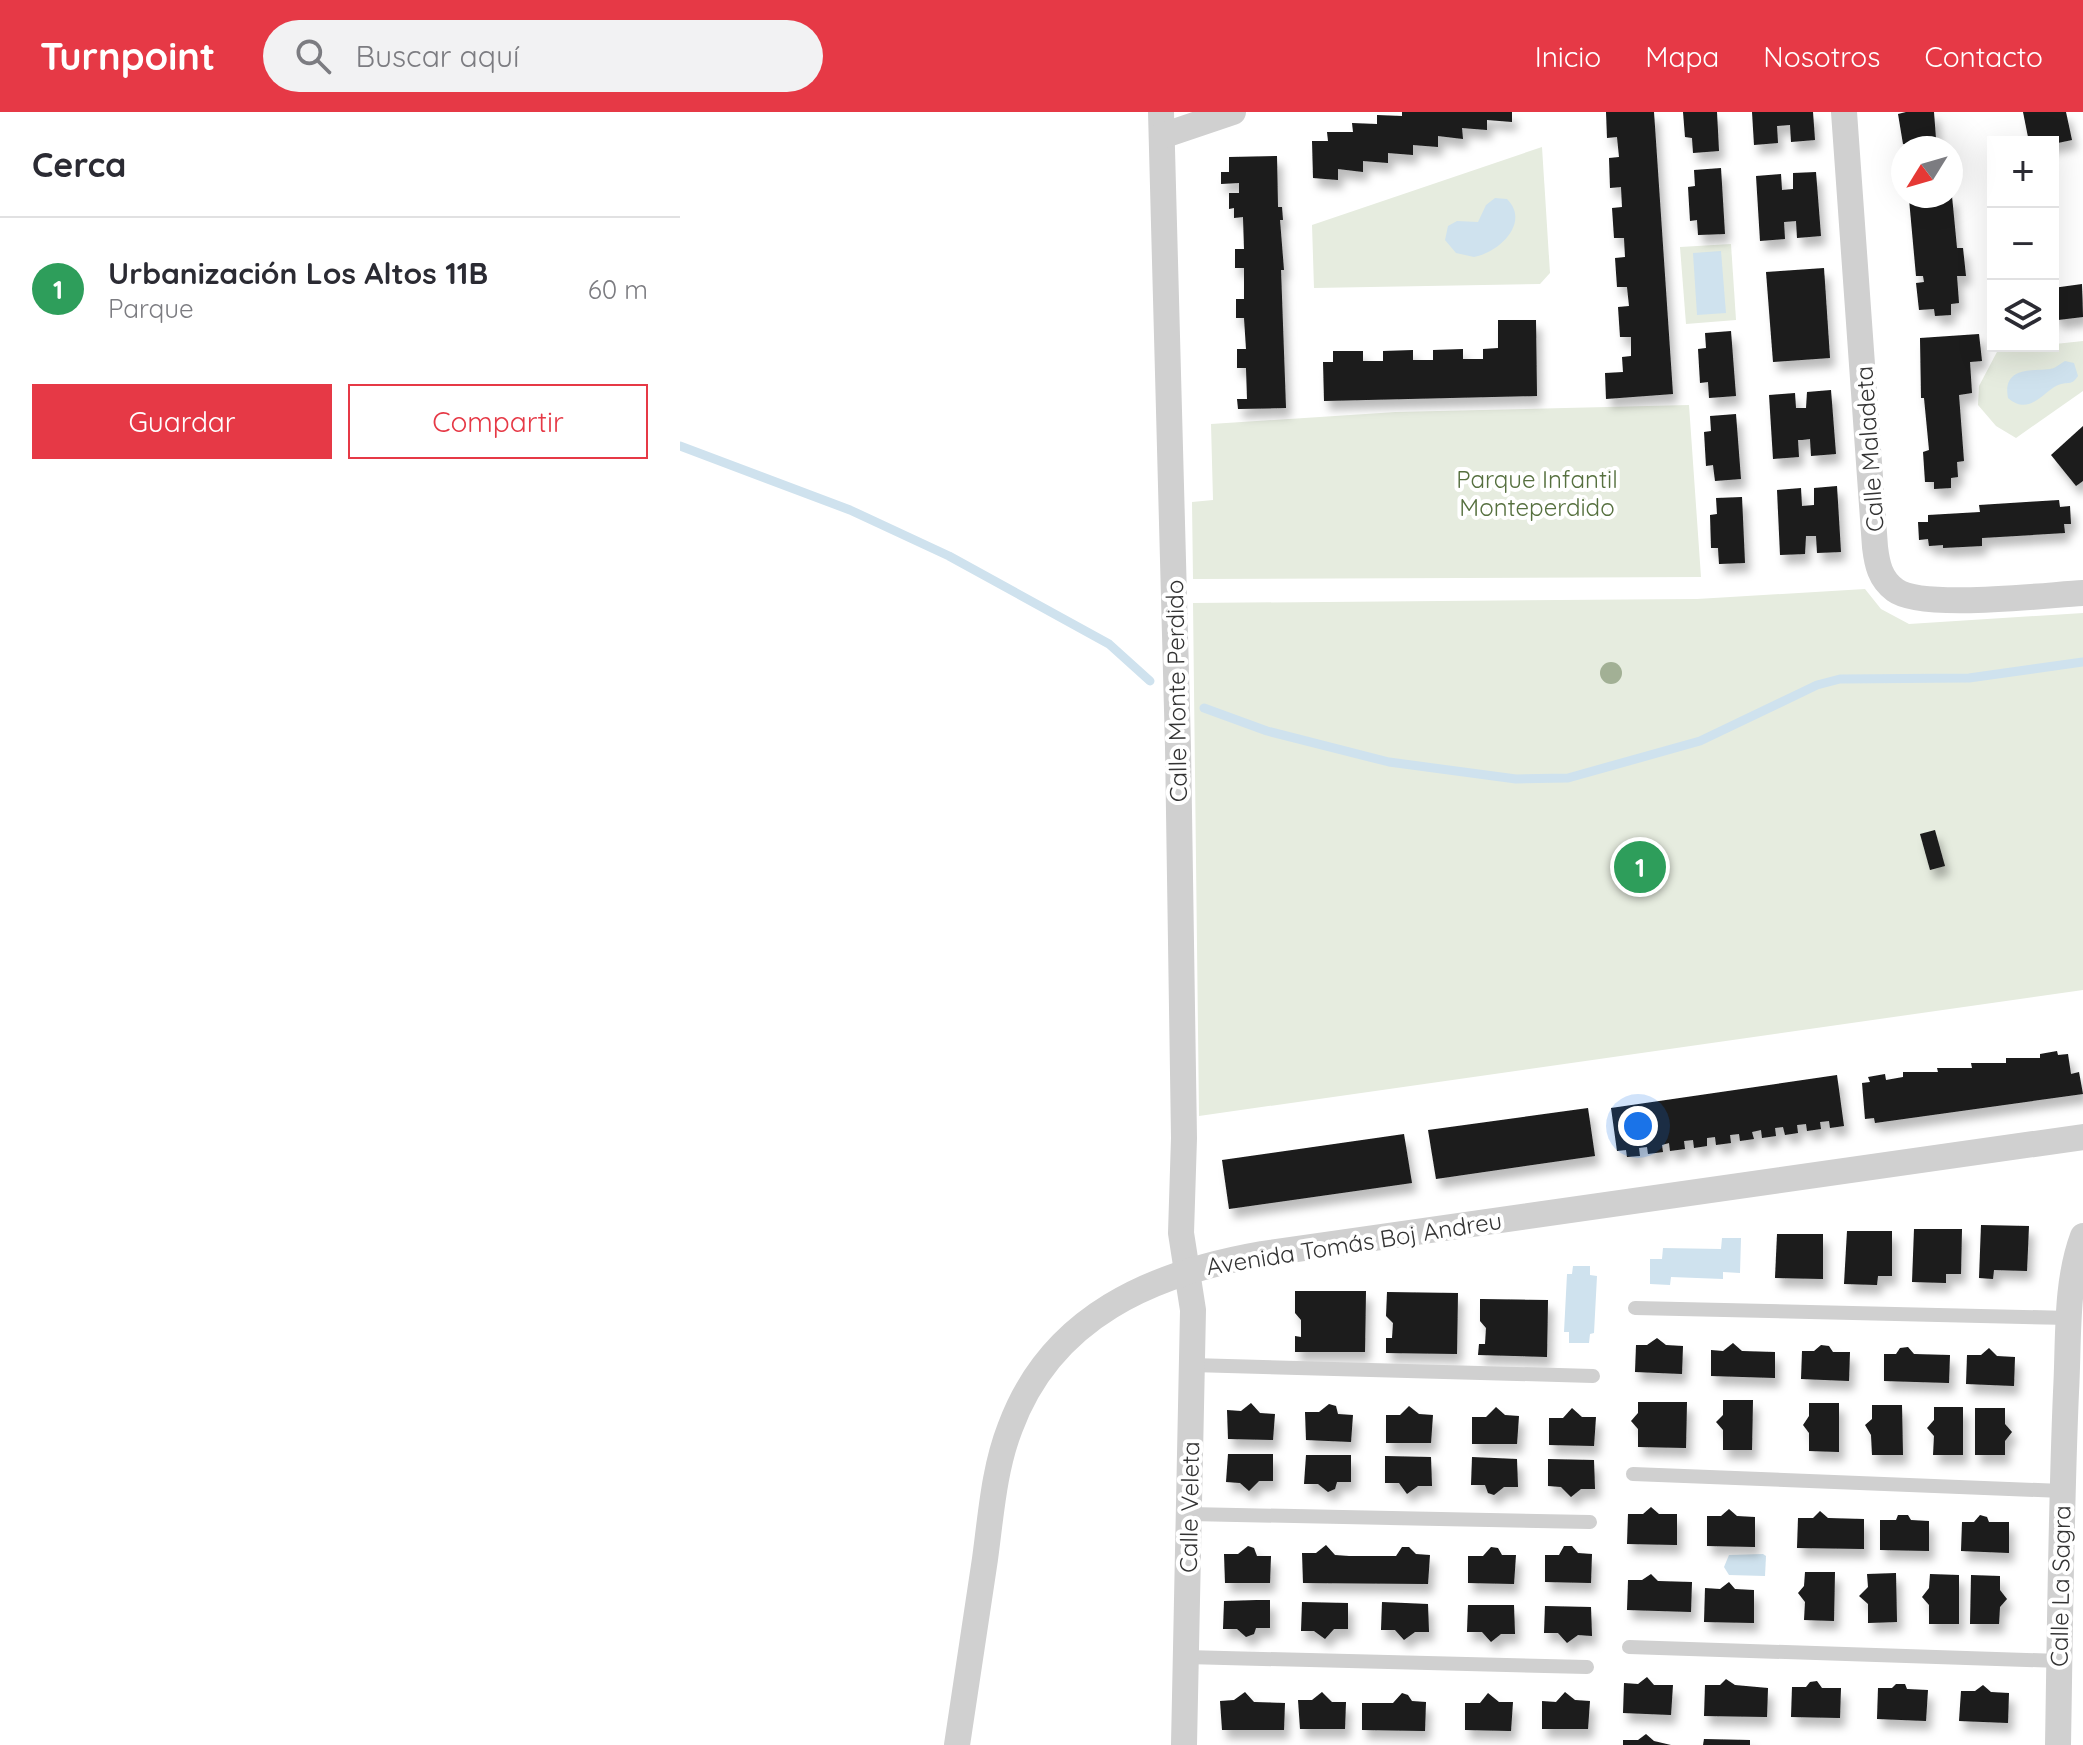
<!DOCTYPE html>
<html lang="es">
<meta charset="utf-8">
<style>
body{margin:0;font-family:Quicksand,sans-serif;background:#f2f2f3;color:#2b2b33}
.controls{position:absolute;right:24px;top:24px;display:grid;overflow:hidden;border-radius:0px;box-shadow:0 8px 32px #0002}
.controls button{width:72px;height:72px;display:grid;place-items:center;padding:0;border:0;border-bottom:2px solid #e1e1e2;background:#fff;color:#2b2b33;font:40px sans-serif}
.compass{position:absolute;left:1211px;top:24px;width:72px;height:72px;border-radius:50%;background:#fff;box-shadow:0 8px 32px #0002;rotate:233deg}
.you{position:absolute;left:958px;top:1014px;width:28px;height:28px;margin:-20px;border:6px solid #fff;border-radius:50%;background:#1a73e8;box-shadow:0 0 0 12px #1a73e833}
.badge{display:grid;place-items:center;width:52px;height:52px;border-radius:50%;background:#e63946;color:#fff;font-size:26px;font-weight:700}
.pin{position:absolute;translate:-50% -50%;border:4px solid #fff;box-shadow:0 2px 8px #0006}
.list{margin:0;padding:0;list-style:none}
h2{display:flex;justify-content:space-between;align-items:center;height:104px;margin:0;padding:0 32px;font-size:34px}
h2 small{font-size:26px;font-weight:400;color:#7c7c81}
.list li{display:grid;grid-template-columns:52px 1fr auto;gap:24px;align-items:center;box-sizing:border-box;height:144px;padding:0 32px;border-top:2px solid #e1e1e2}
.list b{display:block;font-size:30px;white-space:nowrap}
.list p{margin:0;font-size:26px;white-space:nowrap;color:#7c7c81}
.list em{font-size:26px;font-style:normal;color:#7c7c81}
.actions{display:flex;gap:16px;padding:24px 32px}
.actions a{flex:1;padding:18px 0;border:2px solid #e63946;border-radius:0px;text-align:center;font-size:28px;color:#e63946}
.actions .main{background:#e63946;color:#fff}
.icon{flex:none;width:44px;height:44px;fill:none;stroke:currentColor;stroke-width:2;stroke-linecap:round;stroke-linejoin:round}
.map{position:relative;flex:none;width:1403px;height:1633px;overflow:hidden}
header{display:flex;align-items:center;gap:48px;box-sizing:border-box;height:112px;padding:0 40px;background:#e63946;color:#fff}
header strong{font-size:38px}
nav{display:flex;gap:44px;margin-inline-start:auto;font-size:28px}
.search{width:560px;height:72px;background:#f2f2f3;display:flex;align-items:center;gap:20px;box-sizing:border-box;padding:0 28px;border-radius:44px;color:#7c7c81;font-size:30px}
main{display:flex}
aside{flex:1;background:#fff}
.map>svg:first-child{display:block}
.green{fill:#e6ecdf}
.water{fill:#cfe2ee}
.lines{fill:none;stroke-linecap:round;stroke-linejoin:round}
.stream{stroke:#cfe2ee;stroke-width:9}
.building{fill:#1a1a1a;filter:url(#shadow)}
.service{stroke:#d0d0d0;stroke-width:14}
.minor{stroke:#d0d0d0;stroke-width:26}
.tree{fill:#a2b095}
.labels{text-anchor:middle;dominant-baseline:central;stroke-width:8;stroke-linejoin:round;paint-order:stroke}
.street-label{font-size:24px;fill:#333;stroke:#fff}
.park-label{font-size:24px;fill:#56703f;stroke:#fff}
</style>
<header>
<strong>Turnpoint</strong>
<div class="search"><svg class="icon" aria-label="search" viewBox="0 0 24 24"><circle cx="10" cy="10" r="6"/><path d="M15 15l6 6"/></svg>Buscar aquí</div>
<nav><a>Inicio</a><a>Mapa</a><a>Nosotros</a><a>Contacto</a></nav>
</header>
<main>
<aside>
<h2>Cerca<small></small></h2>
<ul class="list">
<li><span class="badge" style="background:#2e9e5b">1</span><div><b>Urbanización Los Altos 11B</b><p>Parque</p></div><em>60 m</em></li>
</ul>
<div class="actions"><a class="main">Guardar</a><a>Compartir</a></div>
</aside>
<div class="map">
<svg width="1403" height="1633" viewBox="0 0 1403 1633">
<defs>
<filter id="shadow"><feDropShadow dx="5" dy="9" stdDeviation="4" flood-color="#0004"/></filter>
</defs>
<rect width="100%" height="100%" fill="#fff"/>
<!-- green -->
<g class="green">
<polygon points="862,35 870,161 860,172 634,176 632,113"/>
<polygon points="1051,132 1056,208 1006,212 1000,135"/>
<polygon points="1403,229 1403,279 1336,326 1316,314 1298,293 1299,274 1318,238"/>
<polygon points="1009,293 1021,465 513,467 512,390 533,388 531,312 716,300"/>
<polygon points="1185,477 1201,497 1229,512 1403,501 1403,878 519,1004 513,491 1017,487"/>
</g>
<!-- water -->
<g class="water">
<path d="M815 86 827 87C851 111 818 141 794 145L776 141 765 128 768 114 777 109 798 110 806 93Z"/>
<polygon points="1041,139 1046,201 1017,203 1013,141"/>
<path d="M1385 249 1394 251 1398 264C1392 273 1390 270 1381 272 1365 276 1351 306 1328 286 1321 250 1363 261 1374 256 1378 254 1381 251 1385 249Z"/>
<polygon points="1042,1126 1061,1126 1060,1161 1043,1160 1043,1167 991,1165 990,1173 970,1172 970,1147 982,1147 983,1136 1041,1137"/>
<polygon points="893,1154 910,1154 910,1163 917,1164 914,1221 910,1222 909,1231 889,1231 889,1220 884,1220 887,1162 892,1162"/>
<polygon points="1083,1442 1086,1444 1085,1464 1049,1463 1044,1455 1049,1443"/>
</g>
<g class="lines">
<!-- stream -->
<g class="stream">
<polyline points="0,334 170,398 269,444 429,532 470,569"/>
<polyline points="524,596 587,619 709,650 836,667 888,666 1020,629 1137,573 1160,567 1289,566 1403,550"/>
</g>
</g>
<!-- building -->
<g class="building">
<polygon points="722,0 832,0 832,10 807,8 807,18 782,16 783,27 758,24 758,35 733,33 733,43 708,41 708,51 683,49 683,60 658,57 658,68 633,66 632,29 648,29 647,20 673,20 672,11 697,12 697,3 722,4"/>
<polygon points="926,0 974,0 993,282 926,287 925,261 943,260 942,245 951,244 951,225 940,225 938,195 949,194 947,175 937,175 935,146 945,145 944,126 934,126 932,96 942,95 941,75 930,76 929,46 939,45 937,25 927,26"/>
<polygon points="1003,0 1037,0 1039,39 1013,41 1012,26 1005,25"/>
<polygon points="1072,0 1133,0 1135,28 1111,30 1110,13 1097,14 1098,31 1074,33"/>
<polygon points="1226,0 1254,0 1256,27 1248,27 1249,36 1223,32 1218,2"/>
<polygon points="1343,0 1386,0 1392,28 1373,32 1349,30"/>
<polygon points="597,44 598,95 602,95 603,108 600,108 604,158 601,158 606,296 558,297 557,287 567,287 566,256 557,256 557,237 566,237 564,206 556,206 556,187 564,187 564,156 555,156 555,137 564,137 563,105 554,106 554,96 549,97 549,81 559,81 559,71 541,72 541,60 549,60 549,45"/>
<polygon points="1041,56 1045,122 1018,123 1017,108 1010,109 1008,75 1015,74 1014,58"/>
<polygon points="1136,60 1141,124 1117,126 1116,109 1104,110 1105,127 1080,129 1076,64 1101,62 1102,78 1113,77 1113,61"/>
<polygon points="1240,84 1272,84 1277,136 1283,136 1286,164 1277,164 1279,191 1271,192 1271,203 1255,204 1254,197 1239,198 1236,171 1244,170 1243,164 1236,164 1229,87"/>
<polygon points="1144,156 1150,246 1093,250 1086,160"/>
<polygon points="1402,172 1403,205 1378,208 1377,202 1373,203 1373,176"/>
<polygon points="818,208 856,208 857,284 644,289 643,250 653,250 653,239 683,239 683,249 703,249 703,239 733,238 733,248 753,248 753,238 783,237 783,247 803,247 803,237 818,236"/>
<polygon points="1051,219 1056,284 1029,286 1028,270 1020,271 1018,237 1026,236 1025,221"/>
<polygon points="1299,222 1302,249 1290,250 1292,281 1279,283 1284,349 1277,350 1278,365 1271,366 1271,376 1254,377 1254,370 1245,370 1243,340 1249,338 1244,286 1241,286 1240,226"/>
<polygon points="1151,278 1156,342 1131,344 1130,327 1122,328 1118,328 1119,345 1093,347 1089,283 1115,281 1116,296 1126,296 1127,280"/>
<polygon points="1056,302 1061,367 1035,369 1033,353 1026,354 1024,320 1031,319 1030,304"/>
<polygon points="1403,314 1403,369 1396,374 1371,343"/>
<polygon points="1157,374 1161,440 1137,441 1136,424 1126,424 1125,442 1100,443 1097,378 1121,376 1122,394 1134,393 1134,376"/>
<polygon points="1062,385 1065,451 1039,452 1038,436 1031,436 1030,403 1037,402 1036,386"/>
<polygon points="1379,388 1380,395 1390,394 1391,412 1384,412 1385,421 1302,426 1302,434 1263,436 1263,433 1249,434 1248,427 1239,428 1238,410 1248,410 1248,403 1300,400 1299,393"/>
<polygon points="1255,718 1265,754 1250,758 1240,722"/>
<polygon points="1377,939 1378,943 1388,942 1391,962 1399,960 1403,982 1195,1011 1194,1006 1185,1007 1182,971 1190,970 1188,965 1205,962 1206,968 1223,965 1223,960 1258,960 1257,956 1292,956 1291,951 1326,951 1326,946 1360,946 1360,942"/>
<polygon points="1157,963 1164,1014 1150,1016 1149,1009 1140,1010 1141,1017 1127,1019 1126,1012 1117,1013 1118,1021 1105,1023 1103,1015 1095,1016 1096,1024 1082,1026 1081,1018 1072,1020 1074,1027 1060,1029 1059,1022 1050,1023 1051,1031 1036,1033 1035,1025 1027,1026 1027,1034 1014,1036 1013,1028 1004,1029 1005,1037 990,1039 989,1031 982,1033 983,1040 968,1042 967,1035 959,1036 960,1044 947,1045 946,1038 937,1039 931,996"/>
<polygon points="908,996 915,1044 756,1067 748,1018"/>
<polygon points="724,1022 732,1071 549,1097 542,1048"/>
<polygon points="1301,1113 1349,1114 1347,1159 1314,1158 1313,1167 1299,1166"/>
<polygon points="1234,1117 1282,1117 1281,1162 1266,1162 1266,1171 1232,1170"/>
<polygon points="1167,1119 1212,1119 1212,1164 1198,1164 1197,1173 1164,1172"/>
<polygon points="1097,1122 1143,1122 1143,1167 1095,1166"/>
<polygon points="615,1179 686,1179 685,1240 615,1240 615,1224 621,1225 621,1208 615,1201"/>
<polygon points="707,1180 778,1181 777,1242 706,1241 706,1226 712,1226 713,1211 706,1204"/>
<polygon points="800,1187 868,1188 867,1245 798,1243 799,1232 805,1232 806,1216 800,1209"/>
<polygon points="977,1226 986,1233 1003,1234 1002,1262 955,1260 956,1233 967,1233"/>
<polygon points="1053,1231 1062,1239 1095,1240 1095,1266 1031,1264 1031,1238 1043,1239"/>
<polygon points="1141,1233 1149,1234 1153,1240 1170,1240 1169,1269 1121,1267 1122,1239 1134,1239"/>
<polygon points="1228,1235 1234,1242 1270,1243 1269,1271 1204,1269 1204,1242 1216,1242 1220,1236"/>
<polygon points="1309,1236 1317,1244 1335,1245 1334,1274 1286,1272 1287,1243 1301,1243"/>
<polygon points="1043,1288 1073,1288 1072,1338 1043,1338 1043,1318 1036,1310 1043,1303"/>
<polygon points="958,1290 1007,1290 1006,1336 958,1335 958,1317 951,1309 958,1301"/>
<polygon points="571,1291 580,1301 595,1302 593,1328 548,1327 547,1298 561,1299"/>
<polygon points="1129,1291 1159,1291 1159,1340 1129,1339 1129,1321 1123,1313 1129,1304"/>
<polygon points="649,1292 656,1294 658,1302 673,1303 671,1330 626,1328 625,1300 639,1300"/>
<polygon points="1192,1293 1222,1293 1223,1343 1192,1343 1191,1323 1185,1313 1192,1307"/>
<polygon points="729,1294 739,1302 753,1303 751,1331 706,1331 706,1303 720,1303"/>
<polygon points="816,1295 825,1303 839,1304 837,1332 792,1332 792,1305 806,1305"/>
<polygon points="1254,1295 1283,1295 1283,1343 1253,1343 1254,1324 1247,1316 1254,1308"/>
<polygon points="892,1296 902,1305 916,1305 914,1334 869,1333 869,1306 883,1306"/>
<polygon points="1295,1296 1325,1296 1325,1312 1332,1320 1325,1329 1325,1343 1295,1343"/>
<polygon points="548,1342 593,1342 593,1369 579,1369 569,1379 560,1371 546,1370"/>
<polygon points="626,1343 671,1343 671,1370 657,1370 655,1377 648,1380 638,1372 624,1372"/>
<polygon points="705,1344 751,1345 752,1374 738,1374 727,1382 719,1371 705,1371"/>
<polygon points="792,1345 837,1347 838,1375 824,1375 814,1383 808,1381 805,1373 791,1373"/>
<polygon points="868,1347 914,1348 915,1377 901,1377 891,1385 881,1375 868,1374"/>
<polygon points="971,1395 979,1402 997,1402 997,1433 947,1432 948,1402 963,1402"/>
<polygon points="1049,1397 1057,1404 1075,1405 1075,1435 1027,1434 1027,1404 1041,1404"/>
<polygon points="1140,1399 1148,1406 1184,1407 1184,1437 1117,1436 1118,1406 1133,1406"/>
<polygon points="1218,1403 1228,1403 1231,1408 1249,1409 1249,1439 1200,1438 1200,1408 1216,1408"/>
<polygon points="1300,1403 1307,1405 1309,1410 1329,1410 1329,1441 1281,1439 1282,1410 1294,1410"/>
<polygon points="646,1433 655,1443 669,1444 716,1444 722,1435 729,1435 736,1442 750,1443 748,1472 623,1471 622,1441 636,1441"/>
<polygon points="568,1434 574,1436 577,1444 591,1444 590,1471 545,1471 544,1442 558,1442"/>
<polygon points="884,1434 892,1434 898,1441 912,1442 911,1471 865,1470 865,1443 879,1443"/>
<polygon points="811,1435 818,1436 822,1443 836,1443 834,1472 788,1471 788,1444 803,1444"/>
<polygon points="1125,1460 1155,1460 1154,1509 1124,1508 1125,1490 1118,1481 1124,1474"/>
<polygon points="1216,1461 1217,1510 1188,1511 1188,1492 1179,1484 1188,1475 1187,1462"/>
<polygon points="971,1462 978,1469 1012,1470 1011,1500 947,1498 948,1468 962,1468"/>
<polygon points="1250,1462 1279,1463 1279,1512 1249,1512 1249,1493 1242,1485 1249,1476"/>
<polygon points="1291,1463 1320,1464 1320,1478 1327,1487 1320,1495 1319,1512 1290,1512"/>
<polygon points="1049,1470 1055,1477 1074,1478 1074,1511 1024,1510 1025,1476 1040,1477"/>
<polygon points="577,1488 590,1488 590,1516 576,1516 574,1522 566,1525 557,1517 543,1517 544,1489"/>
<polygon points="622,1490 668,1491 668,1517 654,1517 645,1527 634,1519 621,1519"/>
<polygon points="702,1490 748,1492 749,1520 735,1520 724,1528 715,1518 701,1518"/>
<polygon points="788,1493 834,1493 835,1522 821,1522 811,1530 802,1520 787,1520"/>
<polygon points="865,1494 911,1495 912,1524 898,1523 887,1531 878,1521 864,1521"/>
<polygon points="967,1565 974,1573 993,1573 991,1603 943,1601 944,1571 958,1572"/>
<polygon points="1046,1567 1055,1573 1088,1576 1087,1605 1024,1604 1025,1573 1040,1573"/>
<polygon points="1137,1569 1142,1576 1161,1576 1160,1606 1111,1605 1112,1575 1126,1575 1130,1570"/>
<polygon points="1216,1572 1225,1572 1227,1577 1248,1578 1246,1609 1197,1607 1198,1576 1212,1576"/>
<polygon points="1303,1573 1311,1580 1329,1581 1328,1611 1279,1609 1281,1579 1295,1579"/>
<polygon points="565,1580 574,1590 605,1591 604,1618 542,1618 540,1589 554,1588"/>
<polygon points="642,1580 652,1590 666,1590 665,1617 620,1617 618,1588 632,1588"/>
<polygon points="885,1580 895,1588 910,1589 908,1617 862,1617 862,1589 876,1590"/>
<polygon points="722,1581 728,1583 732,1589 746,1590 745,1619 682,1618 682,1591 713,1591"/>
<polygon points="808,1581 819,1590 833,1590 831,1619 785,1618 785,1591 800,1591"/>
<polygon points="966,1622 974,1629 991,1633 943,1633 943,1628 958,1628"/>
<polygon points="1024,1627 1070,1628 1070,1633 1023,1633"/>
</g>
<g class="lines">
<!-- service -->
<g class="service">
<polyline points="955,1196 1390,1206"/>
<polyline points="512,1253 913,1264"/>
<polyline points="953,1362 1382,1379"/>
<polyline points="509,1402 910,1410"/>
<polyline points="949,1535 1379,1549"/>
<polyline points="506,1545 907,1555"/>
</g>
<!-- minor -->
<g class="minor">
<polyline points="481,0 498,635 504,1026 501,1121 513,1198 504,1633"/>
<path d="M1164 0 1195 435C1197 452 1200 467 1215 478 1241 498 1365 483 1403 481"/>
<polyline points="482,24 553,0"/>
<path d="M277 1633C286 1571 296 1509 305 1447 311 1403 314 1357 330 1316 371 1204 473 1161 582 1142L1403 1025"/>
<path d="M1378 1633C1380 1515 1381 1398 1386 1280 1389 1229 1385 1172 1403 1124"/>
</g>
</g>
<!-- trees -->
<circle class="tree" cx="931" cy="561" r="11"/>
<g class="labels">
<!-- street labels -->
<g class="street-label">
<text transform="translate(1189 337) rotate(-94)">Calle Maladeta</text>
<text transform="translate(496 579) rotate(-91)">Calle Monte Perdido</text>
<text transform="translate(674 1131) rotate(-9)">Avenida Tomás Boj Andreu</text>
<text transform="translate(509 1395) rotate(-89)">Calle Veleta</text>
<text transform="translate(1380 1474) rotate(-89)">Calle La Sagra</text>
</g>
<!-- park labels -->
<g class="park-label">
<text x="857" y="367">Parque Infantil<tspan x="857" dy="28">Monteperdido</tspan></text>
</g>
</g>
</svg>
<div class="controls">
<button>+</button>
<button>−</button>
<button><svg class="icon" aria-label="layers" viewBox="0 0 24 24"><path d="M12 4l9 5-9 5-9-5zM3 14l9 5 9-5"/></svg></button>
</div>
<svg class="compass" viewBox="-18 -18 36 36"><path d="M0-13l5 13h-10z" fill="#e53935"/><path d="M0 13l5-13h-10z" fill="#7c7c81"/></svg>
<div class="you"></div>
<div class="pin badge" style="left:960px;top:755px;background:#2e9e5b">1</div>
</div>
</main>
